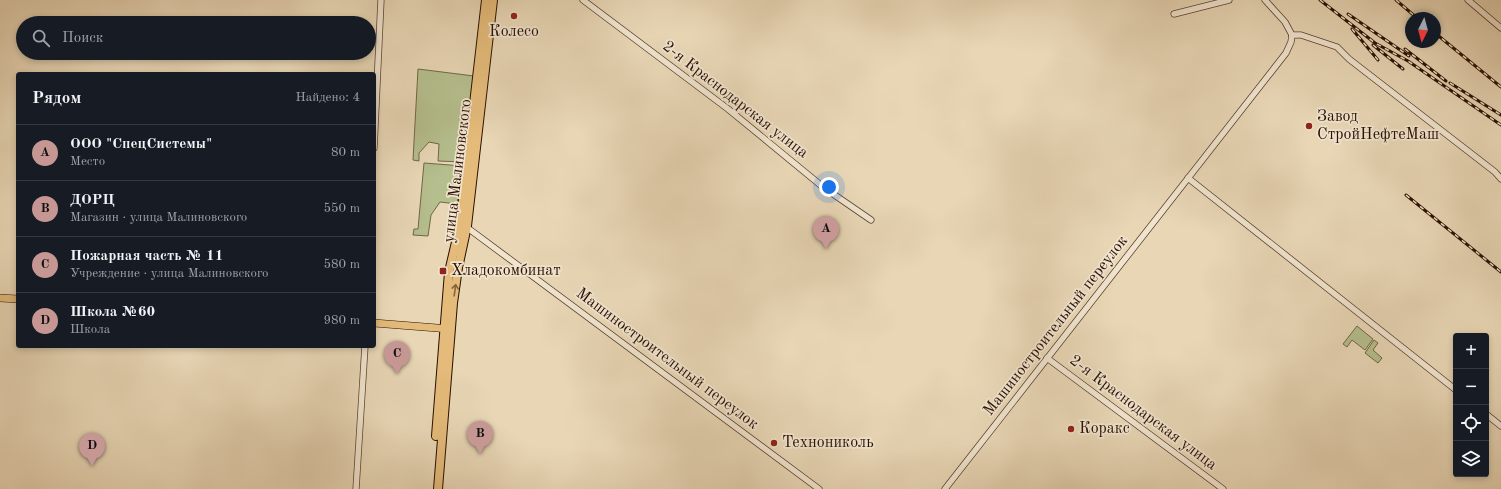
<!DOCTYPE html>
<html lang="ru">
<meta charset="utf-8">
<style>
body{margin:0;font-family:"Old Standard TT",serif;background:#242831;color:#f1f3f6}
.controls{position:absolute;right:12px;bottom:12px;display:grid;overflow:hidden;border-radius:4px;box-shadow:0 2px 6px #0003}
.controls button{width:36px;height:36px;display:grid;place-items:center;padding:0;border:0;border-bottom:1px solid #363941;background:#171b24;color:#f1f3f6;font:20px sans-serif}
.compass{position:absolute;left:1405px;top:12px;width:36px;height:36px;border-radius:50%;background:#171b24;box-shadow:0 2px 6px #0003;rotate:186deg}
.you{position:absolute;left:829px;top:187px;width:14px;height:14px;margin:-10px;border:3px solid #fff;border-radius:50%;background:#1a73e8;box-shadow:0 0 0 6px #1a73e833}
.badge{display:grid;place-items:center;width:26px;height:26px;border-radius:50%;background:#c59692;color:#111;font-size:13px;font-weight:700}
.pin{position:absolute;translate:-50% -33px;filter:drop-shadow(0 1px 2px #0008)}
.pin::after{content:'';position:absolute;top:21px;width:14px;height:12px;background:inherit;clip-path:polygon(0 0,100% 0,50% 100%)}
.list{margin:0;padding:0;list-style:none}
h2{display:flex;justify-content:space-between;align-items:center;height:52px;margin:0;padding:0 16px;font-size:17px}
h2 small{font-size:13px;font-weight:400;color:#9ea1a6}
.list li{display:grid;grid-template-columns:26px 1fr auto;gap:12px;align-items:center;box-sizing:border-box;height:56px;padding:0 16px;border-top:1px solid #363941}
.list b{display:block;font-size:15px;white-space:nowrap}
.list p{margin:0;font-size:13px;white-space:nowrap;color:#9ea1a6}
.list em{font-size:13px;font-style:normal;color:#9ea1a6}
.icon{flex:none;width:22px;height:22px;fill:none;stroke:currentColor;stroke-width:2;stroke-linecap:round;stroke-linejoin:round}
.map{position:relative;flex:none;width:1501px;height:489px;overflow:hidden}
.search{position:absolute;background:#171b24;box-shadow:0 2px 6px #0003;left:16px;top:16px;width:360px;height:44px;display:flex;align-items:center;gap:10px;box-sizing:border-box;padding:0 14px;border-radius:22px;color:#9ea1a6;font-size:15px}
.panel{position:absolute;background:#171b24;box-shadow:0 2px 6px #0003;left:16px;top:72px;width:360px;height:276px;border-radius:4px}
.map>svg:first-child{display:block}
.green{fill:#b5be8d;stroke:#706646}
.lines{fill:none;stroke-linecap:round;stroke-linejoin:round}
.minor-casing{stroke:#5a412d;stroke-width:7}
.major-casing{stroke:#2a0f00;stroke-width:8}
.highway-casing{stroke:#2a0f00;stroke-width:10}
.minor{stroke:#f0e4cf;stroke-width:5.5}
.major{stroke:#e4bb7a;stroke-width:7}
.highway{stroke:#e4bb7a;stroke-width:8}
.rail-casing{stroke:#2a0f00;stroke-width:3}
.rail{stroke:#f0e4cf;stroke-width:1.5;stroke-dasharray:4.5;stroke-linecap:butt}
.oneway{stroke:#87653d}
.poi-dot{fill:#8f2418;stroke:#f0e4cf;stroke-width:1.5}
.labels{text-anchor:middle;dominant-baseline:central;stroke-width:3.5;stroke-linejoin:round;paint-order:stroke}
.poi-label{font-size:16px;fill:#2a0f00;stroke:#f0e4cf;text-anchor:start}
.street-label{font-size:16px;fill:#2a0f00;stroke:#f0e4cf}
</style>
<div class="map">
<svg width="1501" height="489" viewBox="0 0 1501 489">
<rect width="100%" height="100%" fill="#e8d6b5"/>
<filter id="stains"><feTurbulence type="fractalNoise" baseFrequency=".005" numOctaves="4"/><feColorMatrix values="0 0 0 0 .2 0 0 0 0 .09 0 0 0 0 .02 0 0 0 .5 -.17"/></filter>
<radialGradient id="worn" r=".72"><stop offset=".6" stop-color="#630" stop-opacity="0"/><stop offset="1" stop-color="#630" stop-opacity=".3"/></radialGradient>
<!-- green -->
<g class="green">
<polygon points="418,69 474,76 463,162 438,161 439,144 429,142 419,153 419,161 413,160"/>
<polygon points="424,163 463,166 457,204 440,202 431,215 428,236 413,235 414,229 418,229"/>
<polygon points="1357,326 1373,339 1365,350 1352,340 1347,347 1343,344"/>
<polygon points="1374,340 1378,343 1373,350 1382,358 1378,363 1365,353"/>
</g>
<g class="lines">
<!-- minor casing -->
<g class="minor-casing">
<g id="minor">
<polyline points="583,0 728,109 823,187 871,220"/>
<polyline points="1265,0 1285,22 1292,35 1301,35 1337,47 1349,59 1495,172 1501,179"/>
<polyline points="1468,0 1501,28"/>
<polyline points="1174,14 1229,0"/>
<polyline points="374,148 381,0"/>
<polyline points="1188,178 1456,390"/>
<polyline points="465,226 819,489"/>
<polyline points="1047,358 1223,489"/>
<polyline points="1486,414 1501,426"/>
<polyline points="356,489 365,346"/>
<polyline points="945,489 1286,53 1291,42 1292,35"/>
</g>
</g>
<!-- major casing -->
<g class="major-casing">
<g id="major">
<polyline points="0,298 18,299"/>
<polyline points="374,323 450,329"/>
</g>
</g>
<!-- highway casing -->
<g class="highway-casing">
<g id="highway">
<polyline points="436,436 449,272 460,225 486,0"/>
<polyline points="438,489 453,303 458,268 467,226 493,0"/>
</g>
</g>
<!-- minor -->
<use href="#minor" class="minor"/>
<!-- major -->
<use href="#major" class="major"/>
<!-- highway -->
<use href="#highway" class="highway"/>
<!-- rail casing -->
<g class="rail-casing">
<g id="rail">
<polyline points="1320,0 1375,43 1408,61 1501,125"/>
<polyline points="1396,0 1417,18"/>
<polyline points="1348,14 1409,56"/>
<polyline points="1352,29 1378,60"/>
<polyline points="1435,33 1501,87"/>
<polyline points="1373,45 1403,69"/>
<polyline points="1405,49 1446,81"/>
<polyline points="1450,83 1501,115"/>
<polyline points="1406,195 1501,272"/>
</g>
</g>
<!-- rail -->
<use href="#rail" class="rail"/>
</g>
<!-- one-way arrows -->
<defs><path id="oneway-shaft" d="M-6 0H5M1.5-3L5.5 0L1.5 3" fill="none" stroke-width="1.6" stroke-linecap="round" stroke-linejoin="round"/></defs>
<use class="oneway" href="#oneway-shaft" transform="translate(455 290) rotate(-82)"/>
<!-- markers -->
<g class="poi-dot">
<circle cx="514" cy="16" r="4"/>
<circle cx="1309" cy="126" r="4"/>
<rect x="439" y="267" width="8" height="8" rx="2"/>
<circle cx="1071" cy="429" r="4"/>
<circle cx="774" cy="443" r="4"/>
</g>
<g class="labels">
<!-- poi labels -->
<g class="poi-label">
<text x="514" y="32" text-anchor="middle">Колесо</text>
<text x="1317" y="117">Завод<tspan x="1317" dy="18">СтройНефтеМаш</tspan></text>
<text x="451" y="271">Хладокомбинат</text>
<text x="1079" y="429">Коракс</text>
<text x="782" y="443">Технониколь</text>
</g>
<!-- street labels -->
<g class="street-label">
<text transform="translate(735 100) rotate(38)">2-я Краснодарская улица</text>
<text transform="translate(458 171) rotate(-83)">улица Малиновского</text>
<text transform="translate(1056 326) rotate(-52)">Машиностроительный переулок</text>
<text transform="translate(667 359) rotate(37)">Машиностроительный переулок</text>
<text transform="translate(1143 413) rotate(37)">2-я Краснодарская улица</text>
</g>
</g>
<rect width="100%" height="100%" filter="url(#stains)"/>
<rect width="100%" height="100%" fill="url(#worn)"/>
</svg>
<div class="controls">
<button>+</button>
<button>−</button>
<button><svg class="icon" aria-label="locate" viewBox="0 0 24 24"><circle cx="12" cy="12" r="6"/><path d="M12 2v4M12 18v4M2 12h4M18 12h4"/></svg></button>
<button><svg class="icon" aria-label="layers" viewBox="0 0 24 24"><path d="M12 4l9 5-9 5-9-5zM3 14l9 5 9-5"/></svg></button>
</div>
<svg class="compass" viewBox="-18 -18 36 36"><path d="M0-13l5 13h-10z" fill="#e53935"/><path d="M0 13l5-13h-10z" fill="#9ea1a6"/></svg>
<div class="you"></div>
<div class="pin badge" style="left:826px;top:249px">A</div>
<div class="pin badge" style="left:480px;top:454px">B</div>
<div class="pin badge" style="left:397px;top:374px">C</div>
<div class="pin badge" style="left:92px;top:466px">D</div>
<div class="search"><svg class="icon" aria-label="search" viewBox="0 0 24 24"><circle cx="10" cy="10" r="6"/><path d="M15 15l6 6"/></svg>Поиск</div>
<section class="panel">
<h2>Рядом<small>Найдено: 4</small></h2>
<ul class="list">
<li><span class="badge">A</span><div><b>ООО &quot;СпецСистемы&quot;</b><p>Место</p></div><em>80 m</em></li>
<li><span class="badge">B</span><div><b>ДОРЦ</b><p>Магазин · улица Малиновского</p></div><em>550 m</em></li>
<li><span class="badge">C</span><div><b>Пожарная часть № 11</b><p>Учреждение · улица Малиновского</p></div><em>580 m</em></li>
<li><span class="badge">D</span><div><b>Школа №60</b><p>Школа</p></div><em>980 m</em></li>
</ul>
</section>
</div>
